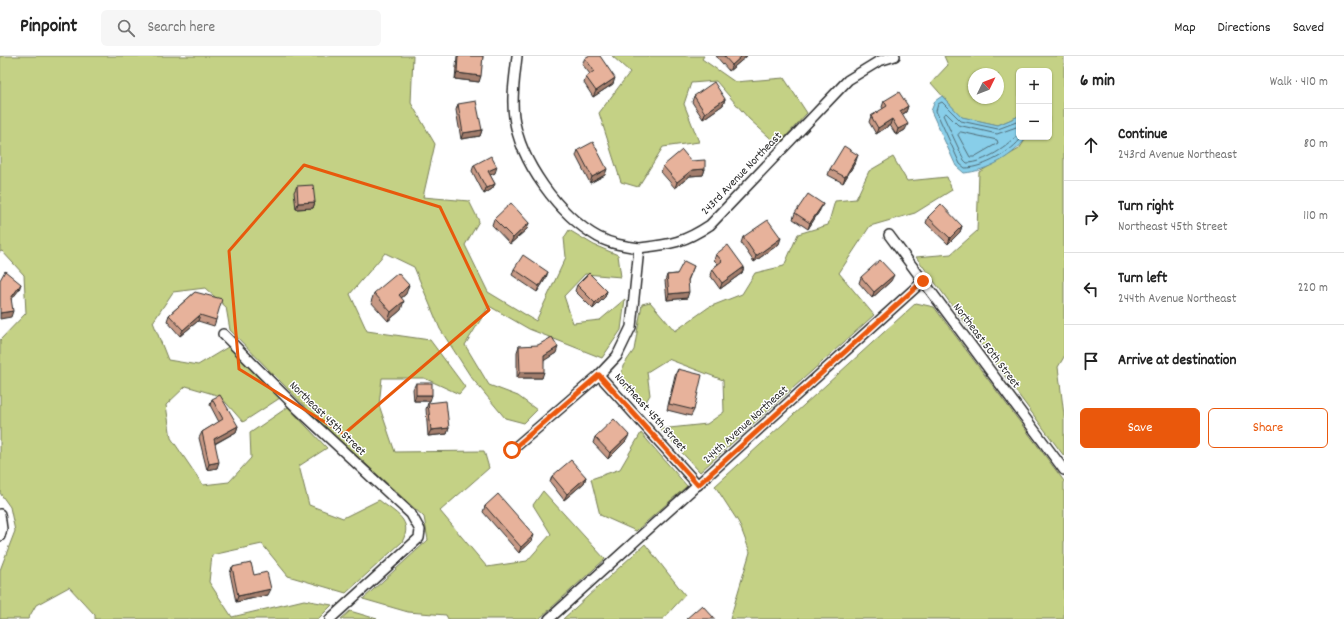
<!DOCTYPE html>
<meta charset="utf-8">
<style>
body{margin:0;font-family:Dekko,sans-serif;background:#f6f6f6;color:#222}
.controls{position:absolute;right:12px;top:12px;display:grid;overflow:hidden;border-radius:6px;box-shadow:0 1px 3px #0004}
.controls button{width:36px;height:36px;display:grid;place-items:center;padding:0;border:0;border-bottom:1px solid #e0e0e0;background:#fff;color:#222;font:20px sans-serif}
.compass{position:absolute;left:968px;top:12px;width:36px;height:36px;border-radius:50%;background:#fff;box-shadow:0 1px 3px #0004;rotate:47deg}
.stop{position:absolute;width:12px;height:12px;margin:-9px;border:3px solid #ea580c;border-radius:50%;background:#fff}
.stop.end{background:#ea580c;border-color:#fff;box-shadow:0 1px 4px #0008}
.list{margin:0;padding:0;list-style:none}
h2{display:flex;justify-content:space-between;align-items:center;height:52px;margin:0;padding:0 16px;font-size:17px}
h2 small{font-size:13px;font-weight:400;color:#767676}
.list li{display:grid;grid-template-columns:26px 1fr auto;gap:12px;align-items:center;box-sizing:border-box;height:72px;padding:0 16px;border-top:1px solid #e0e0e0}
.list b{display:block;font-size:15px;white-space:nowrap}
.list p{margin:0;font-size:13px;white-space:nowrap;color:#767676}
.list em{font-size:13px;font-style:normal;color:#767676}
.actions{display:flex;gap:8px;padding:12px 16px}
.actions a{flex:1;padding:9px 0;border:1px solid #ea580c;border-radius:6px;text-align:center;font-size:14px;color:#ea580c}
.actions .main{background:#ea580c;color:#fff}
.icon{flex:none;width:22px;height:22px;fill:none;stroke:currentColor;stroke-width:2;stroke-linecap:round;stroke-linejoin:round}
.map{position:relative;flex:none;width:1064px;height:563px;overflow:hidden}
header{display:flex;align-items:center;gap:24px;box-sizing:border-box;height:56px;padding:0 20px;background:#fff;border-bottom:1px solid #e0e0e0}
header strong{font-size:19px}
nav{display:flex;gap:22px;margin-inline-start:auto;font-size:14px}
.search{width:280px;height:36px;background:#f6f6f6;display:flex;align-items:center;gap:10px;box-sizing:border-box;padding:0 14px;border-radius:6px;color:#767676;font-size:15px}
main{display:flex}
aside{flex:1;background:#fff}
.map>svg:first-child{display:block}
.green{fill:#c4d185;stroke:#787e58;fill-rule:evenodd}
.water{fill:#88cee9;stroke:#638d9d}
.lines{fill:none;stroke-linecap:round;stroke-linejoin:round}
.shore{stroke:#506c77;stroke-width:1}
.minor-casing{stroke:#2b2b2b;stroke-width:12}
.minor{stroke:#fff;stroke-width:9}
.wall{fill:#c79985;stroke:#2b2b2b}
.shaded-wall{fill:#a27d6c;stroke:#2b2b2b}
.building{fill:#e7b29b;stroke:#2b2b2b}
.route{stroke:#ea580c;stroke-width:5}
.marked{fill:none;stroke:#e8590c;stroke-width:3;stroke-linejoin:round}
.labels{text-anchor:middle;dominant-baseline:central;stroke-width:3;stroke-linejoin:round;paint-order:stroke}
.street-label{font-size:12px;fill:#2b2b2b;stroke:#fff}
</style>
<header>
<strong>Pinpoint</strong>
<div class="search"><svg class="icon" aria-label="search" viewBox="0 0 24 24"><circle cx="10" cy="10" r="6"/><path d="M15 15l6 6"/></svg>Search here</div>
<nav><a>Map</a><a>Directions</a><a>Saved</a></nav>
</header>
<main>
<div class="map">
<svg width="1064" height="563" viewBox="0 0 1064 563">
<rect width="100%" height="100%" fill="#fff"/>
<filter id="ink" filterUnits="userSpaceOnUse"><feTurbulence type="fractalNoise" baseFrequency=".025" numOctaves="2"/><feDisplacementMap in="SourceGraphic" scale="8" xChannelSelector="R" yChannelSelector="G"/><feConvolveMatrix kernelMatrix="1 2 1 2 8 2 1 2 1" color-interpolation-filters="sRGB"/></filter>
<g filter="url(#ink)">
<!-- green -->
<g class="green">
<path d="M0 0H413L411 47 435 88 423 141 469 145 479 165 465 189 488 236 536 265 566 201 564 182 569 174 594 189 618 199 621 221 585 218 564 240 573 267 600 264 625 243 621 274 602 302 529 273 489 250 465 289 489 329 518 340 537 354 524 367 505 362 471 321 440 273 414 211 385 197 350 238 367 275 430 284 465 331 459 338 424 322H382L379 349 395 396 484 395 489 412 440 455 487 511 527 505 551 478 533 449 543 435 605 503 539 563H448L446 559 408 556 363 543 428 484 424 461 324 370 230 274 226 251 205 232 173 236 153 266 168 304 198 309 228 291 280 342 243 366 220 340 186 330 166 349 171 382 203 429 229 426 251 402 250 377 288 351 327 392 299 410 309 449 343 462 379 444C395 457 414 464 402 486L346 537 288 520 262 488 212 499 209 526 232 561 304 544 332 549 318 563H95V559L69 531 36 549 28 563H0V514L15 475 10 451 0 437V284L26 257 24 219 2 195 0 196Z"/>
<polygon points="612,0 704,0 702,3 735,26 784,22 807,57 778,89 749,63 716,25 691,27 684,48 699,86 663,91 638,131 621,126 599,57 630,16"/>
<path d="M944 0H1064V301L1058 311 1064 359V400L916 201 951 198 977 175 979 116 1019 93 1027 81H1049V15H1019V60L998 69 961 61 931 27 948 9ZM974 18H998V42H974Z"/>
<polygon points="893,101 907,125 947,121 952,134 915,157 870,170 839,217 874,259 700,416 660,373 707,368 724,356 723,324 668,303 647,316 650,339 644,349 620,327 623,310 634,294 642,248 650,246 675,275 709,251 742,238 755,217 784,210 798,178 828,169 835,145 856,143 869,115"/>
<polygon points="916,247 934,251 1064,425 1064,563 730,563 750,496 739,467 715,430"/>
<polygon points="641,377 687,430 636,475 600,459 591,423 620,413"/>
<polygon points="645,488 685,539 663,563 563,563"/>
<polygon points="350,555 377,563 341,563"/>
</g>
<!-- water -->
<path class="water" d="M942 40 962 61 998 69 1019 60V81H1027C1014 100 987 115 964 117L956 110 931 55 935 45Z"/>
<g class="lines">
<!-- shore -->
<g class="shore">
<path d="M1019 65 998 73 961 65 942 46 938 48 936 55 960 108 965 112C983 112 1012 96 1022 81"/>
<path d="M1019 70 997 78 958 69 946 57 943 59 964 104 967 107C983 107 1010 90 1019 77"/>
<polygon points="961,76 997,84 998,87 974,101 970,101 958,79"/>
</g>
<!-- minor casing -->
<g class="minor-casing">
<g id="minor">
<path d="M517 0C515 20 511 41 514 61 520 106 559 159 598 181 611 188 625 190 639 192"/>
<polyline points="889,179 1064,414"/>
<polyline points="223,278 299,354 411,458 420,474 419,482 330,563"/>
<polyline points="599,319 698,429"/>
<path d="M512 394 599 319 617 300 631 271 639 192C671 188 683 187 710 169L848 24 879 5 895 0"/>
<polyline points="0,458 2,473 0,480"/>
<polyline points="549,563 923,225"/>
</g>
</g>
<!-- minor -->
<use href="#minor" class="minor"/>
</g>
<!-- wall -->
<g class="wall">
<polygon points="457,0 483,0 479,26 455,23"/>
<polygon points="716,0 747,0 729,15"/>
<polygon points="585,2 613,28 593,41 584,27 586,21 590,18 582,8"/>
<polygon points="694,40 725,43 723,49 703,63 692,46"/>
<polygon points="884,45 908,50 906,56 902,59 905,74 896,79 890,69 876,78 869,66 871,60 883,53 882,51"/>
<polygon points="458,48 482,74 480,80 461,83 456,54"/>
<polygon points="578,94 605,119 590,127 576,100"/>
<polygon points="691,105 705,113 703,119 690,120 675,132 661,116 663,110"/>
<polygon points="856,105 843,127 828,119 830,113"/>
<polygon points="474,109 495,117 490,119 495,128 492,133 484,138 472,115"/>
<polygon points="297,130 315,146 313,152 296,153 294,136"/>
<polygon points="820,154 808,173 793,163 795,157"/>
<polygon points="928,161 962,170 960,176 948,188 926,167"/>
<polygon points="494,163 529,167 527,173 510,188 492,169"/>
<polygon points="743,181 779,188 754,206 741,187"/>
<polygon points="716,198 744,211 742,217 720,233 710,219 712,213 718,208 714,204"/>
<polygon points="694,210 688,225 687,242 667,244 665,225 667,219 677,218"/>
<polygon points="514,213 546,222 537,236 512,219"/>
<polygon points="861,221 891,225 872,242 859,227"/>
<polygon points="577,229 607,235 605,241 593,253 575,235"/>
<polygon points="195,236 216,264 214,270 198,265 180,280 167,265 169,259"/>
<polygon points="374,237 406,238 401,242 401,254 388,265 371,246"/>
<polygon points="519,290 556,297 544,304 542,322 517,322 517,296"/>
<polygon points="678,313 694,354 691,360 667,354 675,319"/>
<polygon points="416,327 430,345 414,345 413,333"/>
<polygon points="212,343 238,370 236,376 215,388 217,412 207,414 199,382 202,376 219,366 210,349"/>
<polygon points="428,347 449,372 447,378 428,380 426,353"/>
<polygon points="595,381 626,385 608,403 593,387"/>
<polygon points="552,420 586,421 584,427 564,444 550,426"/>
<polygon points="485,450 532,485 519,497 483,456"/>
<polygon points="232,511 254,519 268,539 236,546 230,517"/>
</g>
<!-- shaded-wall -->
<g class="shaded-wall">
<polygon points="742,0 747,0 729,15 732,9"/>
<polygon points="457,17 481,20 479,26 455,23"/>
<polygon points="615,22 613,28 593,41 596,35"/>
<polygon points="725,43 723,49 703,63 705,57"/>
<polygon points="908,50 906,56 898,61 900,55"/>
<polygon points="892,63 890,69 876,78 878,72"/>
<polygon points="908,68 905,74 896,79 898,73"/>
<polygon points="482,74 480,80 461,83 463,77"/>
<polygon points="858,99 856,105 843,127 845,121"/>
<polygon points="497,111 495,117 486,121 488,115"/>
<polygon points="607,113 605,119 590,127 592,121"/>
<polygon points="705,113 703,119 690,120 675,132 677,126 692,114"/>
<polygon points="495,128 492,133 484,138 486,132"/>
<polygon points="315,146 313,152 296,153 298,147"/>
<polygon points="823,148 820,154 808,173 810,167"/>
<polygon points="529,167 527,173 510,188 513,182"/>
<polygon points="962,170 960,176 948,188 950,182"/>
<polygon points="781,182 779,188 754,206 756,200"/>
<polygon points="744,211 742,217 720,233 722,227"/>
<polygon points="548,216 546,222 537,236 539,230"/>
<polygon points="894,219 891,225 872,242 874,236"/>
<polygon points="21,228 19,234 8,248 11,242"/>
<polygon points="409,229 406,238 395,247 399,239"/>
<polygon points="607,235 605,241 593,253 595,247"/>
<polygon points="689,236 687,242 667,244 669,238"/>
<polygon points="404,245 401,254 388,265 391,256"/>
<polygon points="13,255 11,261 0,263 0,257"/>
<polygon points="200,259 198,265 180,280 183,274"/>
<polygon points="558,291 556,297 542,306 544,300"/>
<polygon points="520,316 544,316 542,322 517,322"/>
<polygon points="416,339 432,339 430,345 414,345"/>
<polygon points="238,370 236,376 212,389 214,383"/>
<polygon points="449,372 447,378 428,380 431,374"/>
<polygon points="629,379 626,385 608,403 610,397"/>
<polygon points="219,406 217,412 207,414 209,408"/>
<polygon points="586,421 584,427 564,444 567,438"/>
<polygon points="534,479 532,485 519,497 521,491"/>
<polygon points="271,533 268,539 236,546 238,540"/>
</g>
<!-- building -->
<g class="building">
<polygon points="458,0 483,0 481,20 457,17"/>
<polygon points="588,0 600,0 615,22 596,35 586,21 594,15 585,2"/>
<polygon points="724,0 742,0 732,9"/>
<polygon points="714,26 725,43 705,57 694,40"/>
<polygon points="899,36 908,50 900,55 908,68 898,73 892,63 878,72 871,60 887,50 884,45"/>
<polygon points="476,45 482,74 463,77 458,48"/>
<polygon points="593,86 607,113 592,121 578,94"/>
<polygon points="844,90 858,99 845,121 830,113"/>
<polygon points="682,94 691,105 705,104 705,113 692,114 677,126 663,110"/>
<polygon points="491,100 497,111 488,115 495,128 486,132 474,109"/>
<polygon points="313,129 315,146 298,147 297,130"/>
<polygon points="808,138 823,148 810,167 795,157"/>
<polygon points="511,147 529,167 513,182 494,163"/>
<polygon points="941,148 962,170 950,182 928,161"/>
<polygon points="768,164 781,182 756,200 743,181"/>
<polygon points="728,189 744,211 722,227 712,213 722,205 716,198"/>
<polygon points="523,199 548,216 539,230 514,213"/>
<polygon points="880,204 894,219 874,236 861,221"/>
<polygon points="684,205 694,210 688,224 689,236 669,238 667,219 677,218"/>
<polygon points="5,215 21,228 11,242 13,255 0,257 0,224"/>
<polygon points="398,217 409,229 399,239 404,245 391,256 374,237"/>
<polygon points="589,217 607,235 595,247 577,229"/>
<polygon points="195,236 222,243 216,264 200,259 183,274 169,259"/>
<polygon points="552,281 558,291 544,300 544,316 520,316 519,290 538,289"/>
<polygon points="678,313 702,319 694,354 669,348"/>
<rect x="416" y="327" width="16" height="12"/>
<polygon points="220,339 238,370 214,383 219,406 209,408 202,376 223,363 212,343"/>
<polygon points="446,345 449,372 431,374 428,347"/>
<polygon points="614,363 629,379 610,397 595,381"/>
<polygon points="571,404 586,421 567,438 552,420"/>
<polygon points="498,438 534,479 521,491 485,450"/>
<polygon points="251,507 254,519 267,516 271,533 238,540 232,511"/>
<polygon points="702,549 715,563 686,563"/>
</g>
</g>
<g class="lines" filter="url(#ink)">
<!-- route -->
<polyline class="route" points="512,394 599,319 698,429 923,225"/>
</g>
<!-- marked area -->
<path class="marked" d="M304 109 440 151 489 254 344 378 239 313 229 195Z"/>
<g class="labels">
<!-- street labels -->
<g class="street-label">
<text transform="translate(742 118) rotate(-46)">243rd Avenue Northeast</text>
<text transform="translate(986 290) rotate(53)">Northeast 50th Street</text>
<text transform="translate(650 357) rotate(48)">Northeast 45th Street</text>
<text transform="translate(327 363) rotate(44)">Northeast 45th Street</text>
<text transform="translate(746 369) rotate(-42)">244th Avenue Northeast</text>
</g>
</g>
</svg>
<div class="controls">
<button>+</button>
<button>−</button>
</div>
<svg class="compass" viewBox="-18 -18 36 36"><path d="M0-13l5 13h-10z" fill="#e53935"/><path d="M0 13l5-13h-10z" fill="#767676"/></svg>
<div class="stop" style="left:512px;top:394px"></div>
<div class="stop end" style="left:923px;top:225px"></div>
</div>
<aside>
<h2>6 min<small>Walk · 410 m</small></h2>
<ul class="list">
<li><svg class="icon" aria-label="ahead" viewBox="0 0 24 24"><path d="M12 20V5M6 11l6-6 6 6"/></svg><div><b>Continue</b><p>243rd Avenue Northeast</p></div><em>80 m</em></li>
<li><svg class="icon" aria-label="right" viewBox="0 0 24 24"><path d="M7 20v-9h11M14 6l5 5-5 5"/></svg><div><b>Turn right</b><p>Northeast 45th Street</p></div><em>110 m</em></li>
<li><svg class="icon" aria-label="left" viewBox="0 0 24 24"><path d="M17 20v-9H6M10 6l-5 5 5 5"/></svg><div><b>Turn left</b><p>244th Avenue Northeast</p></div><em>220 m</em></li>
<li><svg class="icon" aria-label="arrive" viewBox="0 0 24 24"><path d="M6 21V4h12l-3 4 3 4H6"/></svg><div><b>Arrive at destination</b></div></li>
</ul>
<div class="actions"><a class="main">Save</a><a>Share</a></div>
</aside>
</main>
